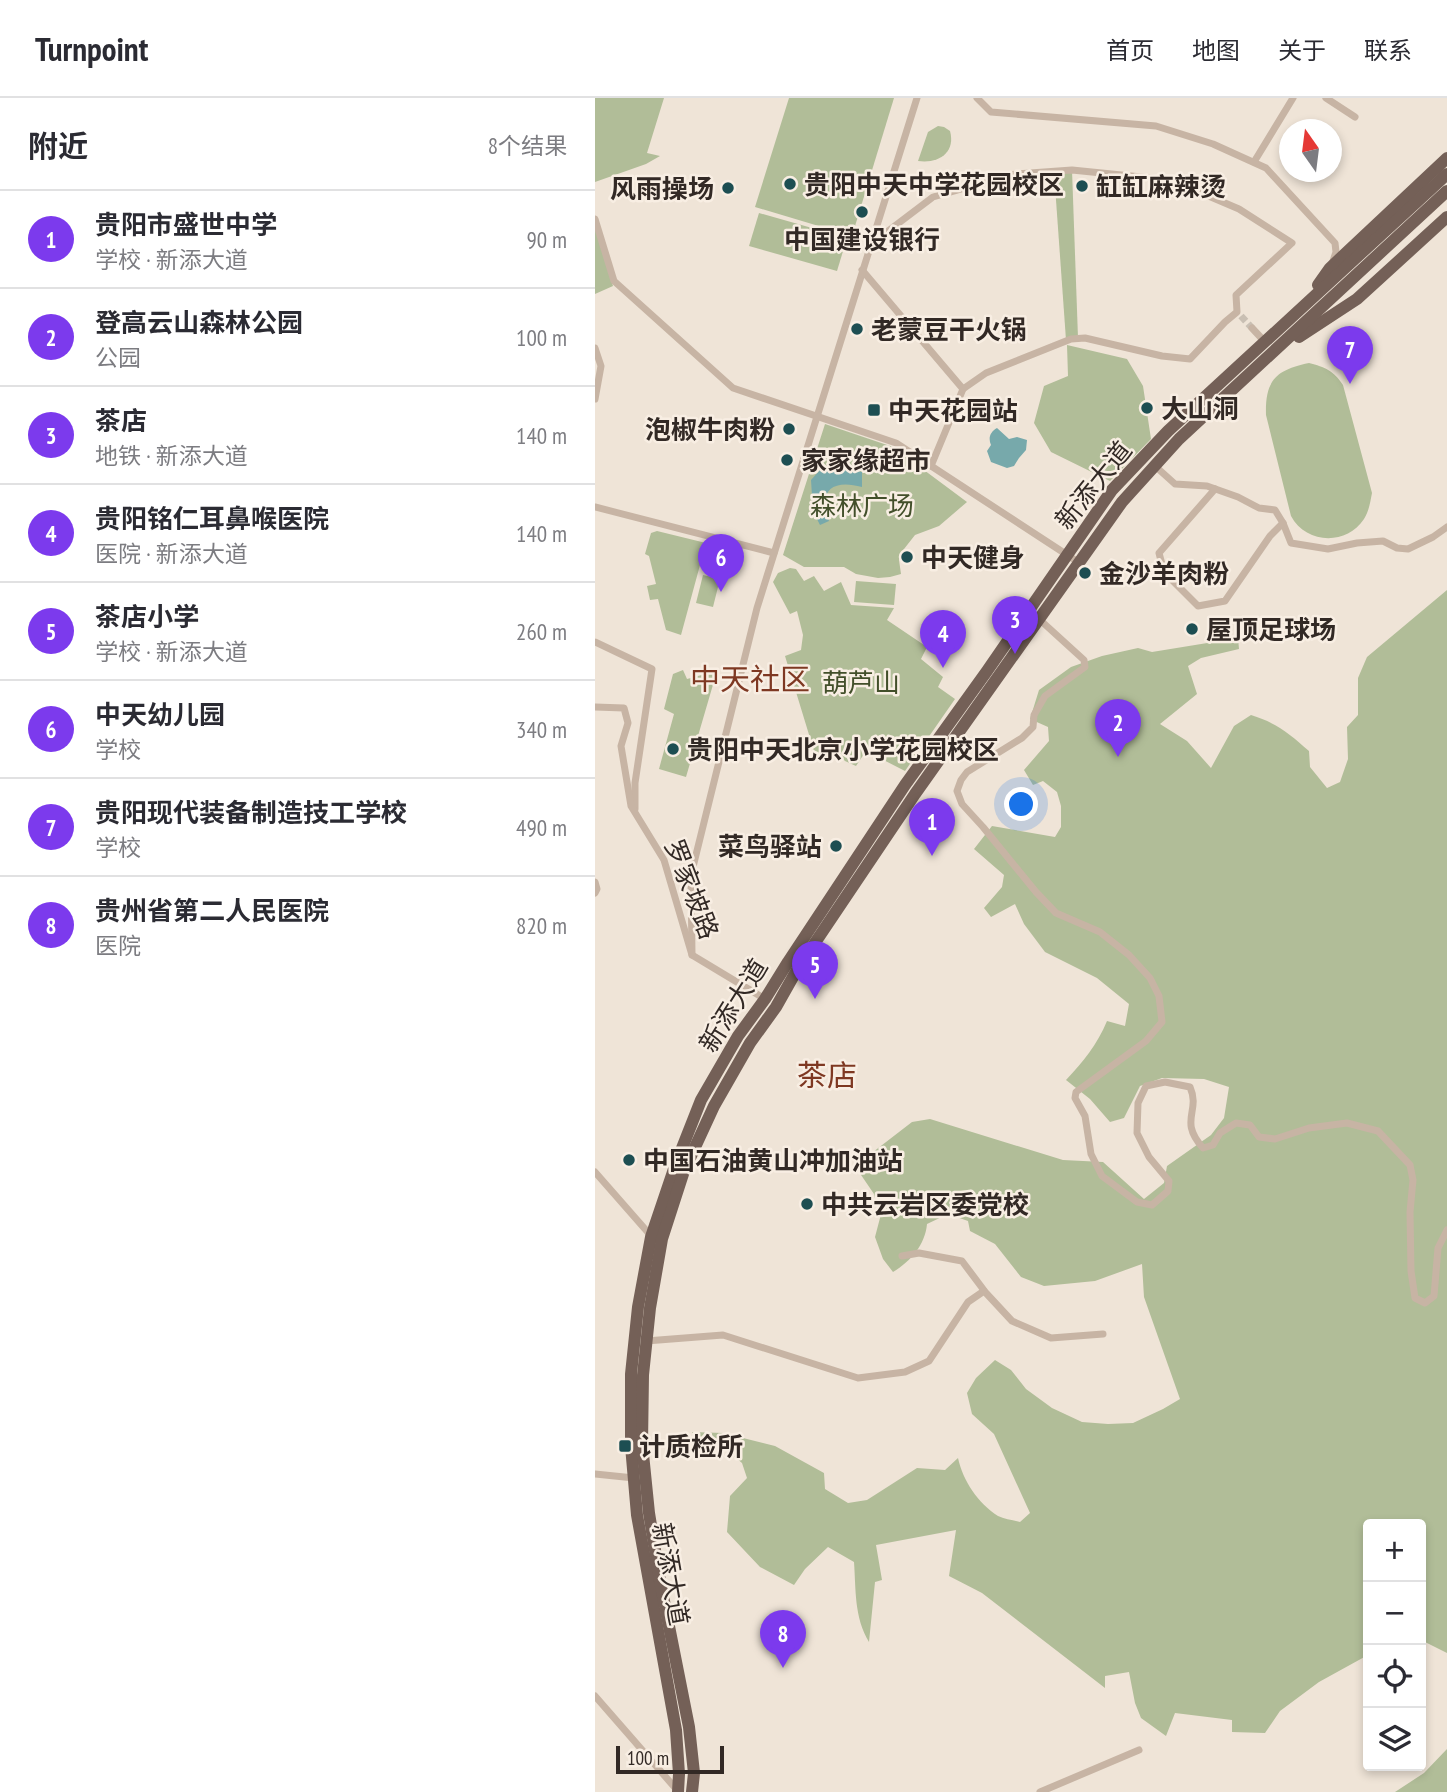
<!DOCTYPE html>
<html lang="zh">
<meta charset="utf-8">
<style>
body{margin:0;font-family:"PT Sans Narrow","Noto Sans SC",sans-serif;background:#f7f7f7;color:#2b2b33}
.controls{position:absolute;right:21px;bottom:21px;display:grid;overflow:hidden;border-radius:7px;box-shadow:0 4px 10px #0003}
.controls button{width:63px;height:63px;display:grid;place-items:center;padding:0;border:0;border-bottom:2px solid #e1e1e2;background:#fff;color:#2b2b33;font:35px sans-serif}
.compass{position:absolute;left:684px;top:21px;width:63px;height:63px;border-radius:50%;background:#fff;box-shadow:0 4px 10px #0003;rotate:346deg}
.scale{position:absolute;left:21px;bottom:18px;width:108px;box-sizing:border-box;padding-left:7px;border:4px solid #322925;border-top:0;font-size:19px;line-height:24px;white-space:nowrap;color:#322925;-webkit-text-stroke:5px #f8eee3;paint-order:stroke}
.you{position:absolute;left:427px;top:707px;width:24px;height:24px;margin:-18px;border:5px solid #fff;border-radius:50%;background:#1a73e8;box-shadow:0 0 0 10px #1a73e833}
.badge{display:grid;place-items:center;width:46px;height:46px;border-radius:50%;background:#7c3aed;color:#fff;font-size:23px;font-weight:700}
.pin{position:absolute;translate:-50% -58px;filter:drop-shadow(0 2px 4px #0008)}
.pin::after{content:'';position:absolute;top:37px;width:24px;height:21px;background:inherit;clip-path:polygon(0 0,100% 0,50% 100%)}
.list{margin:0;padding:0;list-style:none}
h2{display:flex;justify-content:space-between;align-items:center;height:91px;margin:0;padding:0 28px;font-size:30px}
h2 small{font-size:23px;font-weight:400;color:#7c7c81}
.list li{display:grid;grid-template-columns:46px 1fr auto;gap:21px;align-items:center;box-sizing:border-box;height:98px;padding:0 28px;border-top:2px solid #e1e1e2}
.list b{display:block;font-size:26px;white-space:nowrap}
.list p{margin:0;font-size:23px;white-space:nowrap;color:#7c7c81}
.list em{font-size:23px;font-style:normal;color:#7c7c81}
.icon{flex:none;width:38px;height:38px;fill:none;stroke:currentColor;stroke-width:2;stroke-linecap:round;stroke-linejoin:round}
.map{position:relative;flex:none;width:852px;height:1694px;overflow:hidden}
header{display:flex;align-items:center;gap:42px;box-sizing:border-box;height:98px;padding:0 35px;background:#fff;border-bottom:2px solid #e1e1e2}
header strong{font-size:33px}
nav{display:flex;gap:38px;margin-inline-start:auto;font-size:24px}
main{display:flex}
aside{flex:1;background:#fff}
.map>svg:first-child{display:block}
.green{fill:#b1bd98}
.water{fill:#77a9ab}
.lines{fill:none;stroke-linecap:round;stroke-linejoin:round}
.minor-tunnel{stroke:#c9bfb3;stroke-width:7;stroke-dasharray:7 3.5;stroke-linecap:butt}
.minor{stroke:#c7b4a4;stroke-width:7}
.primary{stroke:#746057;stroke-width:12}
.poi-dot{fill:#1d4e52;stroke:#f8eee3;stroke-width:2.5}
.labels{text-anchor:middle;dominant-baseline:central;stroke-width:5;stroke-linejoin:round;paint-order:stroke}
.poi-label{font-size:26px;font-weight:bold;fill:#322925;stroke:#f8eee3;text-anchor:start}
.street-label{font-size:26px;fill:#322925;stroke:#f8eee3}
.park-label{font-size:26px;fill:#424f2a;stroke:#f8eee3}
.quarter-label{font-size:30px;fill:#7e3822;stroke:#f8eee3}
</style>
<header>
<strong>Turnpoint</strong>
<nav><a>首页</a><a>地图</a><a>关于</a><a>联系</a></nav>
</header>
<main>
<aside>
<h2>附近<small>8个结果</small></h2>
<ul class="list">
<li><span class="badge">1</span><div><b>贵阳市盛世中学</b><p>学校 · 新添大道</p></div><em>90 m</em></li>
<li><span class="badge">2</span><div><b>登高云山森林公园</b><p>公园</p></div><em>100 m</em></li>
<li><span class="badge">3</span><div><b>茶店</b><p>地铁 · 新添大道</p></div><em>140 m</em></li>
<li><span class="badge">4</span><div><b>贵阳铭仁耳鼻喉医院</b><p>医院 · 新添大道</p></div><em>140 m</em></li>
<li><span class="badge">5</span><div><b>茶店小学</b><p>学校 · 新添大道</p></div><em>260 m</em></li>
<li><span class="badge">6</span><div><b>中天幼儿园</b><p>学校</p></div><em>340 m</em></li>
<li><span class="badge">7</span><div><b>贵阳现代装备制造技工学校</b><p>学校</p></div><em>490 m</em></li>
<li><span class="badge">8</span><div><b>贵州省第二人民医院</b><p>医院</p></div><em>820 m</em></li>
</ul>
</aside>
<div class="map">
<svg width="852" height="1694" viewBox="0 0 852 1694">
<rect width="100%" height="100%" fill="#efe4d7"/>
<!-- green -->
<g class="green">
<polygon points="0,0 69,0 52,55 65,58 51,66 0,84"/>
<polygon points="194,0 299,0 257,138 160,109"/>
<path d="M343 28 349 29 355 33C361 55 343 66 323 63L333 34Z"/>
<polygon points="477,72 483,240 471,242 459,74"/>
<polygon points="164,115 252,140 242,173 154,148"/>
<polygon points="0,128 18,188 0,196"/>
<polygon points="472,247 532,261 548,288 556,341 515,383 456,354 439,325 449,288 473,278"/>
<path d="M714 265C730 269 739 273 748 287L777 395C775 405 774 413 769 421 751 448 711 446 696 418L671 317C670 283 680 272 714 265Z"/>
<polygon points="230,326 298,349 372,404 344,428 320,437 309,451 304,462 306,476 295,479 283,480 261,476 249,469 209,469 188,457"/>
<polygon points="62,433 111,445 86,537 71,532 63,501 55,502 52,488 61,486 54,458 50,456 56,435"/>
<polygon points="195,470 201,471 209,483 219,478 229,493 246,484 256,507 299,510 292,522 332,549 326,561 348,579 343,589 360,601 310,673 271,653 261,668 250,663 242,655 231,657 219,653 190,558 206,552 208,537 202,513 195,516 178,484 183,475"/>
<polygon points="108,477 125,481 118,509 101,505"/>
<polygon points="261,483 301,486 299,507 259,504"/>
<path d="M852 492V1555L826 1542V1426H773V1557L724 1584 685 1613 670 1635 637 1634V1622L580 1615 571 1638 546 1620 540 1605 534 1574 510 1578V1590L387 1495 354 1478 361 1432 281 1447 287 1482 280 1484 274 1544C259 1519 261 1492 259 1464L233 1449 210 1471 199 1487 165 1469 132 1434 135 1398 152 1380 147 1365 125 1346 106 1347 97 1334 128 1335 180 1348 229 1375 230 1391 253 1405 272 1402 322 1370 350 1372 363 1360C368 1383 383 1405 403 1418 409 1421 418 1422 425 1424L435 1415 399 1336 377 1316 372 1295 381 1280 400 1262 416 1272 431 1291 457 1310 487 1324 513 1326 538 1325 568 1311 585 1301 549 1199 547 1166 500 1183 449 1188 426 1179 400 1146 375 1133 373 1123 353 1116 332 1126C330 1147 316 1163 298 1174L288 1161 280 1139 285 1120 279 1096 264 1074 269 1061 317 1024 335 1021 468 1062 508 1064 549 1101 569 1085 572 1068 616 1037 629 1020 634 989 609 981 567 980 545 988 529 1020 515 1024 495 1001 471 982C488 964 502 947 512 923L530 928 534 906 502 880 450 854 429 826 420 806 396 819 389 810 407 789 409 777 379 751 397 728 460 739 466 729V708L462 694 448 683 438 687 429 672 454 643 453 629 435 621 444 592 476 569 507 558 543 550 557 554 643 540 644 551 606 560 593 568 602 596 565 626 592 643 616 670 639 628 656 617C682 625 695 636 714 653L715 669 732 690 745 684 753 661 752 629 763 617V580L772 559Z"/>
<polygon points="88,572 92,581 122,573 91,679 64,671 79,616 69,611 78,576"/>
<polygon points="852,1651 852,1694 800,1694 829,1675"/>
</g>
<!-- water -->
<g class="water">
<path d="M402 330 414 341 422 339 432 342 431 352 424 360 419 368 412 370 396 364 392 353 396 347C393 340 395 334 402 330Z"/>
<path d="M234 370H246L267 374V389C238 381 222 392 234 423L225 427 218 413 216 382 225 372Z"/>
</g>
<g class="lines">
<!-- minor-tunnel -->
<polyline class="minor-tunnel" points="646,218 657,230"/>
<!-- minor -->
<g class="minor">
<polyline points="382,0 396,14 561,28 618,46 671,70 740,145 741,154 737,166"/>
<polyline points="731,0 760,19"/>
<polyline points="659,64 698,0"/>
<polyline points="0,121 19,183 138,290 301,345 483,464"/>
<polyline points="276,146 338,99 420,76 477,72 576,82 644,111 697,145 641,197 642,214 630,224 595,261 567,258 490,240 476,241 391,275 368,291"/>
<polyline points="267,172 368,291 336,368"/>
<polyline points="657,230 670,244"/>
<polyline points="0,250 6,268 0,301"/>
<polyline points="560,368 580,386 612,388 643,399 664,410 680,412 688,425 696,445 733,451 762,445 788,443 802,450 813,451 838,439 852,429"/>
<polyline points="620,391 564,455 569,474 603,508 630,503 675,438 688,425"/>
<polyline points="0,409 179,455"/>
<path d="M444 521 489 562 490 569 450 598 439 617 438 629 427 640 372 674 366 682 362 693 367 706 388 729 441 794 461 815 505 834 534 857 555 880 564 898 567 924 551 943 481 994 480 1000 490 1018 496 1056 507 1078 542 1104 557 1107 573 1093 574 1083 554 1059 542 1035 543 1005 551 988 570 984 595 989C606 1014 583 1022 608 1050L618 1047 625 1035 641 1025 655 1027 664 1039 680 1041 714 1030 752 1025 783 1033 815 1067 818 1082 815 1114 816 1173 820 1200 830 1205 839 1198 843 1150 852 1132"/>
<polyline points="0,544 57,571 40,685 40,711"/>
<polyline points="0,609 29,610 33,625 26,648 36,708 69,762 97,857 170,901"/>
<polyline points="0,784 2,791 0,795"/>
<polyline points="97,857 96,777 162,510 322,0"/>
<polyline points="0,1074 57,1139"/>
<polyline points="307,1158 324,1155 367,1163 391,1195 417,1223 456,1240 508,1236"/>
<polyline points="51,1243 128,1237 263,1280 310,1274 334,1263 373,1204 389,1193"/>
<polyline points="0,1376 39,1380"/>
<polyline points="0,1598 82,1692"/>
<polyline points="445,1694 544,1652"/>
</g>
<!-- primary -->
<g class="primary">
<polyline points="723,187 735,170 852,60"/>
<polyline points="704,239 762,201 852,119"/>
<polyline points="83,1694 84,1676 81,1632 42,1417 36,1348 36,1276 43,1209 56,1139 80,1068 106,1002 143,938 170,901 193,864 310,687 392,573 517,392 573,333 852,76"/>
<polyline points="97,1694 99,1675 94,1629 65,1483 54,1415 47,1346 48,1277 55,1210 67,1141 89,1073 119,1008 155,945 181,909 203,870 320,696 527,404 584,341 852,93"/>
</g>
</g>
<!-- markers -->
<g class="poi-dot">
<circle cx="195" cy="86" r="7"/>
<circle cx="487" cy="88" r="7"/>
<circle cx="133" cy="90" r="7"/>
<circle cx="267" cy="114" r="7"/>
<circle cx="262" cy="231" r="7"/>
<circle cx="552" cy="310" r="7"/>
<rect x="272" y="305" width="14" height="14" rx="3.5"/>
<circle cx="194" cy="331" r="7"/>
<circle cx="192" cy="362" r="7"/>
<circle cx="312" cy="459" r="7"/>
<circle cx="490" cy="475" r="7"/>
<circle cx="597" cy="531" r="7"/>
<circle cx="78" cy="651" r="7"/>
<circle cx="241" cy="748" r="7"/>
<circle cx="34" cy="1062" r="7"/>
<circle cx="212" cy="1106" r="7"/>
<rect x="23" y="1341" width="14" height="14" rx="3.5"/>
</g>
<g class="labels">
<!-- poi labels -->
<g class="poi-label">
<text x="209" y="86">贵阳中天中学花园校区</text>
<text x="501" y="88">缸缸麻辣烫</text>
<text x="119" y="90" text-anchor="end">风雨操场</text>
<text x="267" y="141" text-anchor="middle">中国建设银行</text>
<text x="276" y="231">老蒙豆干火锅</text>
<text x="566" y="310">大山洞</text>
<text x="293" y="312">中天花园站</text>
<text x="180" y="331" text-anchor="end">泡椒牛肉粉</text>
<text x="206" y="362">家家缘超市</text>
<text x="326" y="459">中天健身</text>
<text x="504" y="475">金沙羊肉粉</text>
<text x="611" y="531">屋顶足球场</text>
<text x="92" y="651">贵阳中天北京小学花园校区</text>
<text x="227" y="748" text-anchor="end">菜鸟驿站</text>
<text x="48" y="1062">中国石油黄山冲加油站</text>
<text x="226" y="1106">中共云岩区委党校</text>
<text x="44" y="1348">计质检所</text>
</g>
<!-- street labels -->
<g class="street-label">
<text transform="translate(498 387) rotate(-51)">新添大道</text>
<text transform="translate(97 791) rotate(69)">罗家坡路</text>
<text transform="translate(138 907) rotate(-58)">新添大道</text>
<text transform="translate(76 1476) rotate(80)">新添大道</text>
</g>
<!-- park labels -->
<g class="park-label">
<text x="267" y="407">森林广场</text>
<text x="266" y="584">葫芦山</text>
</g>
<!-- quarter labels -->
<g class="quarter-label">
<text x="155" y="580">中天社区</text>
<text x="232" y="976">茶店</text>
</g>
</g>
</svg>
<div class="controls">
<button>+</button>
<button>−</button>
<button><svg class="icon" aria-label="locate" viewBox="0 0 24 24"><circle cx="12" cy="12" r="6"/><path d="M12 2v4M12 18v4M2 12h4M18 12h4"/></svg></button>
<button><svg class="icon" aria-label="layers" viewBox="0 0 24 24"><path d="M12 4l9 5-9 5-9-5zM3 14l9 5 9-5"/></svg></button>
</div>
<svg class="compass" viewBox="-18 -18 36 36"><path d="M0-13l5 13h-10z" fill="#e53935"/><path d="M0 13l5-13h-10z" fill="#7c7c81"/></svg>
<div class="scale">100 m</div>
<div class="you"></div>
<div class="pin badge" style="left:337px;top:758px">1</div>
<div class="pin badge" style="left:523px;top:659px">2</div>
<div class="pin badge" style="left:420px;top:556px">3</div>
<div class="pin badge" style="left:348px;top:570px">4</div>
<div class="pin badge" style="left:220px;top:901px">5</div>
<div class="pin badge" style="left:126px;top:494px">6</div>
<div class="pin badge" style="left:755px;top:286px">7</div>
<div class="pin badge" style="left:188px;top:1570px">8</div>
</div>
</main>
